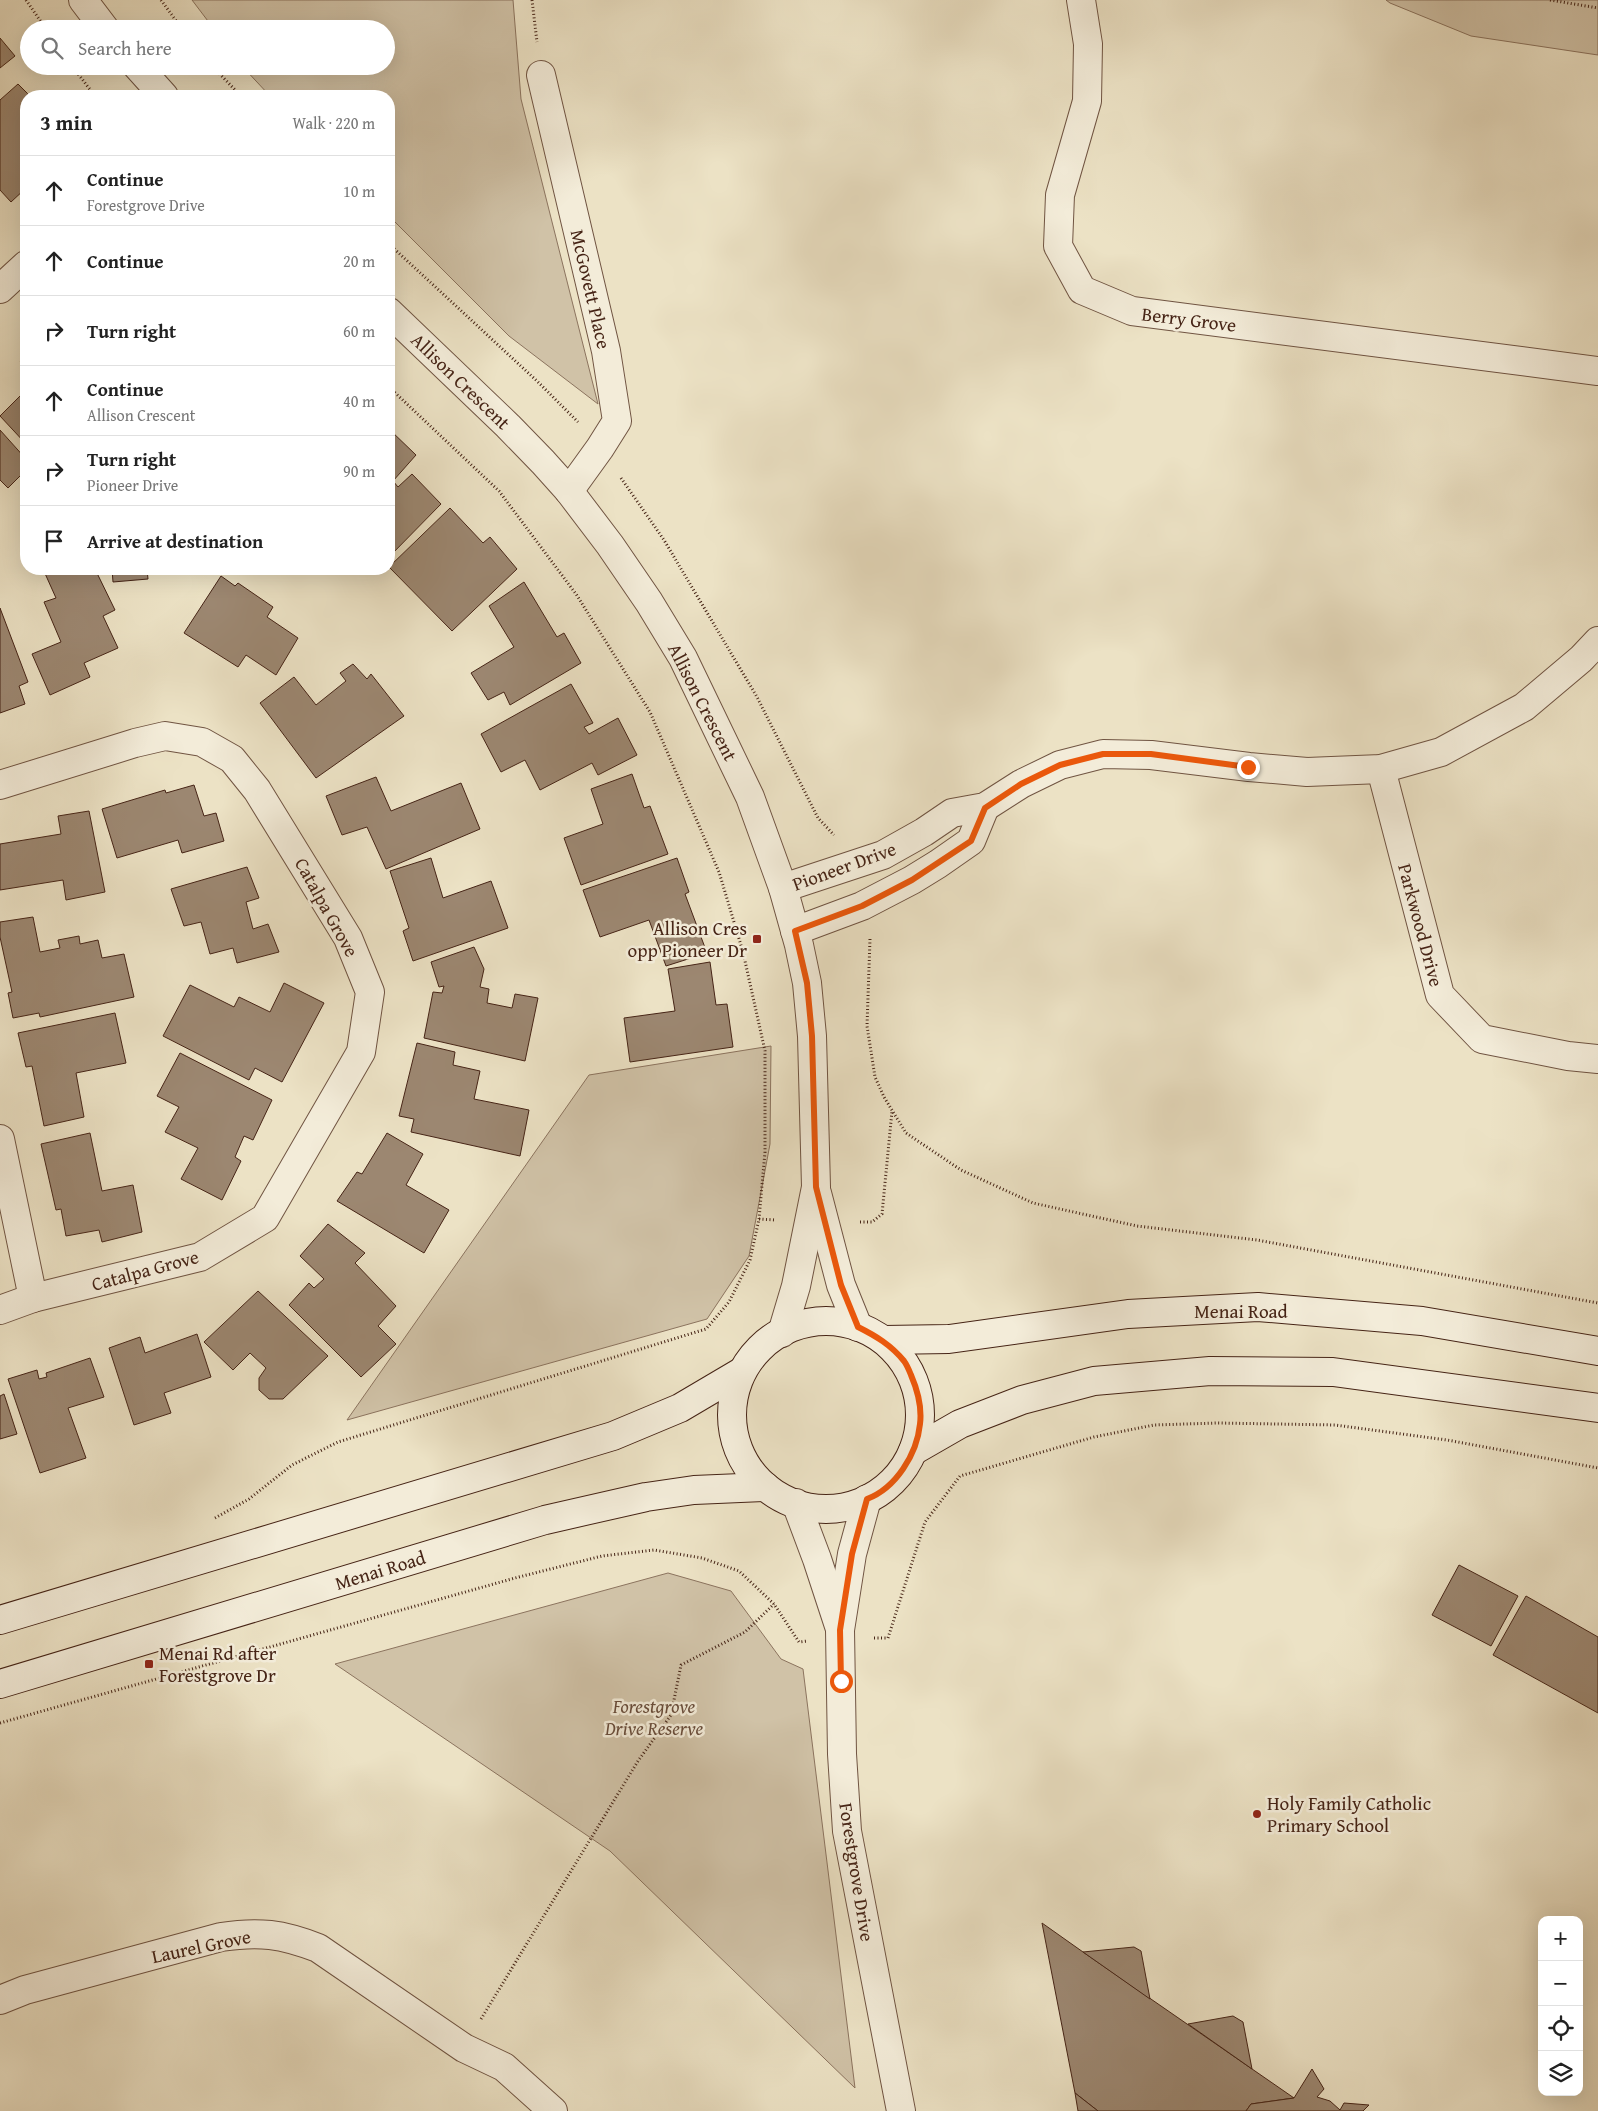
<!DOCTYPE html>
<meta charset="utf-8">
<style>
body{margin:0;font-family:"Gentium Book Plus",serif;background:#f6f6f6;color:#222}
.controls{position:absolute;right:15px;bottom:15px;display:grid;overflow:hidden;border-radius:10px;box-shadow:0 5px 20px #0002}
.controls button{width:45px;height:45px;display:grid;place-items:center;padding:0;border:0;border-bottom:1px solid #e0e0e0;background:#fff;color:#222;font:25px sans-serif}
.stop{position:absolute;width:15px;height:15px;margin:-11px;border:4px solid #ea580c;border-radius:50%;background:#fff}
.stop.end{background:#ea580c;border-color:#fff;box-shadow:0 1px 5px #0008}
.list{margin:0;padding:0;list-style:none}
h2{display:flex;justify-content:space-between;align-items:center;height:65px;margin:0;padding:0 20px;font-size:21px}
h2 small{font-size:16px;font-weight:400;color:#767676}
.list li{display:grid;grid-template-columns:32px 1fr auto;gap:15px;align-items:center;box-sizing:border-box;height:70px;padding:0 20px;border-top:1px solid #e0e0e0}
.list b{display:block;font-size:19px;white-space:nowrap}
.list p{margin:0;font-size:16px;white-space:nowrap;color:#767676}
.list em{font-size:16px;font-style:normal;color:#767676}
.icon{flex:none;width:28px;height:28px;fill:none;stroke:currentColor;stroke-width:2;stroke-linecap:round;stroke-linejoin:round}
.map{position:relative;flex:none;width:1598px;height:2111px;overflow:hidden}
.search{position:absolute;background:#fff;box-shadow:0 5px 20px #0002;left:20px;top:20px;width:375px;height:55px;display:flex;align-items:center;gap:12px;box-sizing:border-box;padding:0 18px;border-radius:28px;color:#767676;font-size:19px}
.panel{position:absolute;background:#fff;box-shadow:0 5px 20px #0002;left:20px;top:90px;width:375px;height:485px;border-radius:20px}
.map>svg:first-child{display:block}
.green{fill:#d0c2a7;stroke:#8b735e}
.building{fill:#9c8771;stroke:#462416}
.lines{fill:none;stroke-linecap:round;stroke-linejoin:round}
.minor-casing{stroke:#705442;stroke-width:30}
.tertiary-casing{stroke:#705442;stroke-width:30}
.secondary-casing{stroke:#462416;stroke-width:30}
.path{stroke:#462416;stroke-width:3;stroke-dasharray:1 2.5;stroke-linecap:butt}
.minor{stroke:#f3ecd9;stroke-width:28}
.tertiary{stroke:#f3ecd9;stroke-width:28}
.secondary{stroke:#f3ecd9;stroke-width:28}
.route{stroke:#ea580c;stroke-width:6}
.poi-dot{fill:#8f2418;stroke:#f3ecd9;stroke-width:2}
.labels{text-anchor:middle;dominant-baseline:central;stroke-width:5;stroke-linejoin:round;paint-order:stroke}
.street-label{font-size:19px;fill:#462416;stroke:#f3ecd9}
.poi-label{font-size:19px;fill:#462416;stroke:#f3ecd9;text-anchor:start}
.park-label{font-size:19px;font-style:italic;fill:#684c3a;stroke:#f3ecd9}
</style>
<div class="map">
<svg width="1598" height="2111" viewBox="0 0 1598 2111">
<rect width="100%" height="100%" fill="#ece2c5"/>
<filter id="stains"><feTurbulence type="fractalNoise" baseFrequency=".004" numOctaves="4"/><feColorMatrix values="0 0 0 0 .2 0 0 0 0 .09 0 0 0 0 .02 0 0 0 .5 -.17"/></filter>
<radialGradient id="worn" r=".72"><stop offset=".6" stop-color="#630" stop-opacity="0"/><stop offset="1" stop-color="#630" stop-opacity=".3"/></radialGradient>
<!-- green -->
<g class="green">
<polygon points="192,0 513,0 521,99 598,404 509,336 389,216 389,96 270,96 242,66 386,66 386,29 214,29"/>
<polygon points="1386,0 1598,0 1598,55 1471,36 1390,3"/>
<polygon points="771,1046 770,1144 749,1256 707,1319 347,1420 589,1075"/>
<polygon points="668,1573 731,1591 781,1659 803,1669 855,2088 610,1851 335,1664"/>
</g>
<!-- building -->
<g class="building">
<polygon points="0,38 15,56 0,68"/>
<polygon points="18,84 30,96 26,96 26,188 11,202 0,190 0,100"/>
<polygon points="26,356 26,368 20,361"/>
<polygon points="26,390 26,444 0,416"/>
<polygon points="389,429 416,455 393,481 398,487 412,474 441,504 389,557"/>
<polygon points="0,430 26,459 26,470 8,488 0,480"/>
<polygon points="450,508 483,543 490,537 517,569 452,631 389,567"/>
<polygon points="43,569 95,569 115,610 103,616 118,648 84,663 90,677 50,695 32,654 61,642 44,602 56,598"/>
<polygon points="112,569 147,569 148,579 113,582"/>
<polygon points="221,576 235,586 238,583 273,607 267,617 298,638 276,675 246,655 238,667 184,633"/>
<polygon points="524,582 557,637 564,633 581,663 510,705 504,692 488,700 471,673 514,647 489,606"/>
<polygon points="0,608 28,682 19,686 25,704 0,713"/>
<polygon points="353,664 367,679 371,674 404,716 316,778 260,703 294,677 316,705 346,681 340,673"/>
<polygon points="571,684 593,723 584,727 589,734 618,718 637,755 598,775 592,763 540,790 525,760 501,772 481,734"/>
<polygon points="632,774 644,808 650,806 668,854 581,885 564,838 603,824 591,789"/>
<polygon points="376,777 391,811 461,783 480,829 386,869 367,827 342,835 326,796"/>
<polygon points="194,785 204,816 216,813 224,841 182,853 178,840 117,858 102,809 165,790 166,793"/>
<polygon points="89,811 105,892 66,900 63,880 0,890 0,844 61,834 58,816"/>
<polygon points="431,858 443,898 491,881 508,928 413,961 403,931 409,928 390,871"/>
<polygon points="677,858 689,892 685,894 707,953 666,966 649,920 600,937 583,890"/>
<polygon points="247,867 259,898 246,902 253,929 268,924 279,952 237,963 233,948 210,954 201,922 184,926 171,889"/>
<polygon points="33,917 40,952 60,948 58,940 79,936 80,944 98,940 102,958 124,954 134,997 40,1017 39,1013 13,1018 8,993 12,992 0,937 0,922"/>
<polygon points="474,947 484,969 480,987 489,989 487,1003 512,1008 515,994 538,998 525,1061 424,1038 433,992 442,993 444,986 439,987 431,962"/>
<polygon points="710,962 716,1005 727,1004 733,1047 630,1062 624,1018 675,1011 668,969"/>
<polygon points="284,983 324,1003 282,1082 255,1068 249,1080 163,1036 190,985 234,1007 239,997 270,1012"/>
<polygon points="115,1013 126,1063 76,1073 84,1117 44,1126 32,1066 26,1067 18,1033"/>
<polygon points="417,1043 455,1052 453,1065 480,1071 474,1099 529,1110 520,1156 411,1132 414,1119 399,1116"/>
<polygon points="180,1053 272,1100 253,1140 244,1136 235,1157 241,1161 222,1200 181,1179 198,1148 165,1132 179,1107 157,1096"/>
<polygon points="90,1133 102,1191 133,1185 142,1232 102,1242 99,1230 66,1236 61,1209 56,1210 41,1144"/>
<polygon points="387,1133 423,1154 406,1185 449,1210 424,1253 337,1201 357,1172 362,1174"/>
<polygon points="328,1224 365,1253 355,1263 396,1306 378,1326 396,1344 361,1377 289,1305 309,1283 314,1288 324,1279 300,1256"/>
<polygon points="258,1291 328,1356 283,1399 269,1399 259,1390 259,1378 266,1368 250,1353 233,1370 204,1342"/>
<polygon points="197,1334 211,1377 164,1393 171,1413 134,1425 109,1348 140,1337 145,1353"/>
<polygon points="90,1358 104,1397 68,1408 86,1458 40,1473 8,1379 37,1370 39,1379 47,1377 46,1373"/>
<polygon points="4,1394 17,1434 0,1439 0,1396"/>
<polygon points="1459,1565 1518,1596 1491,1646 1432,1615"/>
<polygon points="1526,1596 1598,1637 1598,1713 1493,1655"/>
<polygon points="1042,1923 1083,1952 1294,2098 1251,2104 1246,2111 1098,2111 1075,2093"/>
<polygon points="1134,1947 1141,1951 1150,1999 1083,1952"/>
<polygon points="1233,2016 1243,2022 1252,2069 1188,2024"/>
<polygon points="1312,2069 1324,2089 1317,2097 1330,2101 1340,2110 1344,2103 1369,2105 1363,2111 1246,2111 1251,2104 1294,2098"/>
<polygon points="1075,2093 1098,2111 1078,2111"/>
</g>
<g class="lines">
<!-- minor casing -->
<g class="minor-casing">
<g id="minor">
<polyline points="1081,0 1088,44 1087,101 1060,195 1058,246 1082,290 1132,311 1598,371"/>
<polyline points="541,75 606,351 617,421 600,448 569,491"/>
<polyline points="0,289 26,265"/>
<polyline points="1381,769 1440,995 1482,1039 1568,1056 1598,1059"/>
<polyline points="0,785 135,743 165,736 202,742 232,759 257,790 348,938 370,992 361,1052 265,1218 200,1257 33,1298 0,1310"/>
<polyline points="783,888 883,855 924,832 952,813 985,807 1021,784 1060,765 1103,754 1151,755 1249,767 1307,772 1381,769 1441,752 1524,707 1581,659 1598,641"/>
<polyline points="795,931 862,906 912,880 938,864 971,841 985,807"/>
<polyline points="0,1139 33,1298"/>
<path d="M0 2000 25 1990 221 1937C259 1931 282 1934 318 1948L464 2048 504 2067 553 2111"/>
</g>
</g>
<!-- tertiary casing -->
<g class="tertiary-casing">
<g id="tertiary">
<polyline points="83,0 105,29"/>
<polyline points="137,66 164,96"/>
<polyline points="389,312 508,426 543,462 569,491 610,545 649,602 683,658 750,797 783,888 799,945 807,983 812,1036 816,1187 796,1286 782,1333"/>
<polyline points="817,1193 841,1285 858,1327"/>
<polyline points="867,1499 852,1554 840,1630 842,1754 847,1831 901,2111"/>
<polyline points="796,1503 817,1559 839,1626"/>
</g>
</g>
<!-- secondary casing -->
<g class="secondary-casing">
<g id="secondary">
<circle cx="826" cy="1415" r="94"/>
<polyline points="884,1340 949,1339 1128,1314 1258,1307 1422,1321 1598,1351"/>
<polyline points="913,1451 960,1424 1022,1400 1094,1381 1210,1371 1333,1372 1598,1408"/>
<polyline points="0,1620 613,1436 680,1408 741,1372"/>
<polyline points="0,1684 545,1520 646,1497 694,1490 766,1487"/>
</g>
</g>
<!-- path -->
<g class="path">
<polyline points="26,0 46,29"/>
<polyline points="161,0 182,29"/>
<polyline points="532,0 537,42"/>
<polyline points="1550,0 1598,8"/>
<polyline points="72,66 95,96"/>
<polyline points="212,66 241,96"/>
<polyline points="389,244 537,381 578,422"/>
<polyline points="621,478 664,540 757,697 818,818 834,835"/>
<polyline points="870,939 867,1026 875,1077 884,1097 906,1133 961,1170 1033,1203 1137,1226 1257,1240 1598,1303"/>
<polyline points="759,1219 776,1220"/>
<polyline points="860,1222 872,1222 882,1214 892,1111"/>
<polyline points="215,1518 249,1499 292,1465 338,1442 706,1329 729,1302 750,1260 759,1219 765,1152 765,1051 743,952 719,872 650,712 576,594 499,491 389,387"/>
<polyline points="874,1638 888,1638 925,1522 960,1476 1094,1437 1154,1425 1218,1423 1335,1425 1447,1440 1598,1468"/>
<polyline points="0,1723 515,1578 602,1556 654,1550 702,1558 739,1571 774,1604 799,1642 808,1641"/>
<polyline points="481,2019 638,1761 671,1715 681,1665 745,1632 774,1604"/>
</g>
<!-- minor -->
<use href="#minor" class="minor"/>
<!-- tertiary -->
<use href="#tertiary" class="tertiary"/>
<!-- secondary -->
<use href="#secondary" class="secondary"/>
</g>
<g class="lines">
<!-- route -->
<path class="route" d="M841 1681 840 1630 852 1554 867 1499C896 1488 917 1454 920 1424 922 1408 917 1389 911 1375 909 1370 907 1365 904 1361 891 1345 876 1336 858 1327L841 1285 816 1187 812 1036 807 983 795 931 862 906 912 880 971 841 985 808 1021 784 1060 765 1103 754H1151L1248 767"/>
</g>
<!-- markers -->
<g class="poi-dot">
<rect x="752" y="934" width="10" height="10" rx="2.5"/>
<rect x="144" y="1659" width="10" height="10" rx="2.5"/>
<circle cx="1257" cy="1814" r="5"/>
</g>
<g class="labels">
<!-- street labels -->
<g class="street-label">
<text transform="translate(591 289) rotate(77)">McGovett Place</text>
<text transform="translate(1189 319) rotate(7)">Berry Grove</text>
<text transform="translate(461 381) rotate(44)">Allison Crescent</text>
<text transform="translate(703 702) rotate(63)">Allison Crescent</text>
<text transform="translate(844 866) rotate(-20)">Pioneer Drive</text>
<text transform="translate(327 907) rotate(61)">Catalpa Grove</text>
<text transform="translate(1421 925) rotate(75)">Parkwood Drive</text>
<text transform="translate(145 1270) rotate(-15)">Catalpa Grove</text>
<text x="1241" y="1311">Menai Road</text>
<text transform="translate(380 1570) rotate(-17)">Menai Road</text>
<text transform="translate(857 1872) rotate(81)">Forestgrove Drive</text>
<text transform="translate(201 1946) rotate(-12)">Laurel Grove</text>
</g>
<!-- poi labels -->
<g class="poi-label">
<text x="747" y="928" text-anchor="end">Allison Cres<tspan x="747" dy="22">opp Pioneer Dr</tspan></text>
<text x="159" y="1653">Menai Rd after<tspan x="159" dy="22">Forestgrove Dr</tspan></text>
<text x="1267" y="1803">Holy Family Catholic<tspan x="1267" dy="22">Primary School</tspan></text>
</g>
<!-- park labels -->
<g class="park-label">
<text x="654" y="1706">Forestgrove<tspan x="654" dy="22">Drive Reserve</tspan></text>
</g>
</g>
<rect width="100%" height="100%" filter="url(#stains)"/>
<rect width="100%" height="100%" fill="url(#worn)"/>
</svg>
<div class="controls">
<button>+</button>
<button>−</button>
<button><svg class="icon" aria-label="locate" viewBox="0 0 24 24"><circle cx="12" cy="12" r="6"/><path d="M12 2v4M12 18v4M2 12h4M18 12h4"/></svg></button>
<button><svg class="icon" aria-label="layers" viewBox="0 0 24 24"><path d="M12 4l9 5-9 5-9-5zM3 14l9 5 9-5"/></svg></button>
</div>
<div class="stop" style="left:841px;top:1681px"></div>
<div class="stop end" style="left:1248px;top:767px"></div>
<div class="search"><svg class="icon" aria-label="search" viewBox="0 0 24 24"><circle cx="10" cy="10" r="6"/><path d="M15 15l6 6"/></svg>Search here</div>
<section class="panel">
<h2>3 min<small>Walk · 220 m</small></h2>
<ul class="list">
<li><svg class="icon" aria-label="ahead" viewBox="0 0 24 24"><path d="M12 20V5M6 11l6-6 6 6"/></svg><div><b>Continue</b><p>Forestgrove Drive</p></div><em>10 m</em></li>
<li><svg class="icon" aria-label="ahead" viewBox="0 0 24 24"><path d="M12 20V5M6 11l6-6 6 6"/></svg><div><b>Continue</b></div><em>20 m</em></li>
<li><svg class="icon" aria-label="right" viewBox="0 0 24 24"><path d="M7 20v-9h11M14 6l5 5-5 5"/></svg><div><b>Turn right</b></div><em>60 m</em></li>
<li><svg class="icon" aria-label="ahead" viewBox="0 0 24 24"><path d="M12 20V5M6 11l6-6 6 6"/></svg><div><b>Continue</b><p>Allison Crescent</p></div><em>40 m</em></li>
<li><svg class="icon" aria-label="right" viewBox="0 0 24 24"><path d="M7 20v-9h11M14 6l5 5-5 5"/></svg><div><b>Turn right</b><p>Pioneer Drive</p></div><em>90 m</em></li>
<li><svg class="icon" aria-label="arrive" viewBox="0 0 24 24"><path d="M6 21V4h12l-3 4 3 4H6"/></svg><div><b>Arrive at destination</b></div></li>
</ul>
</section>
</div>
